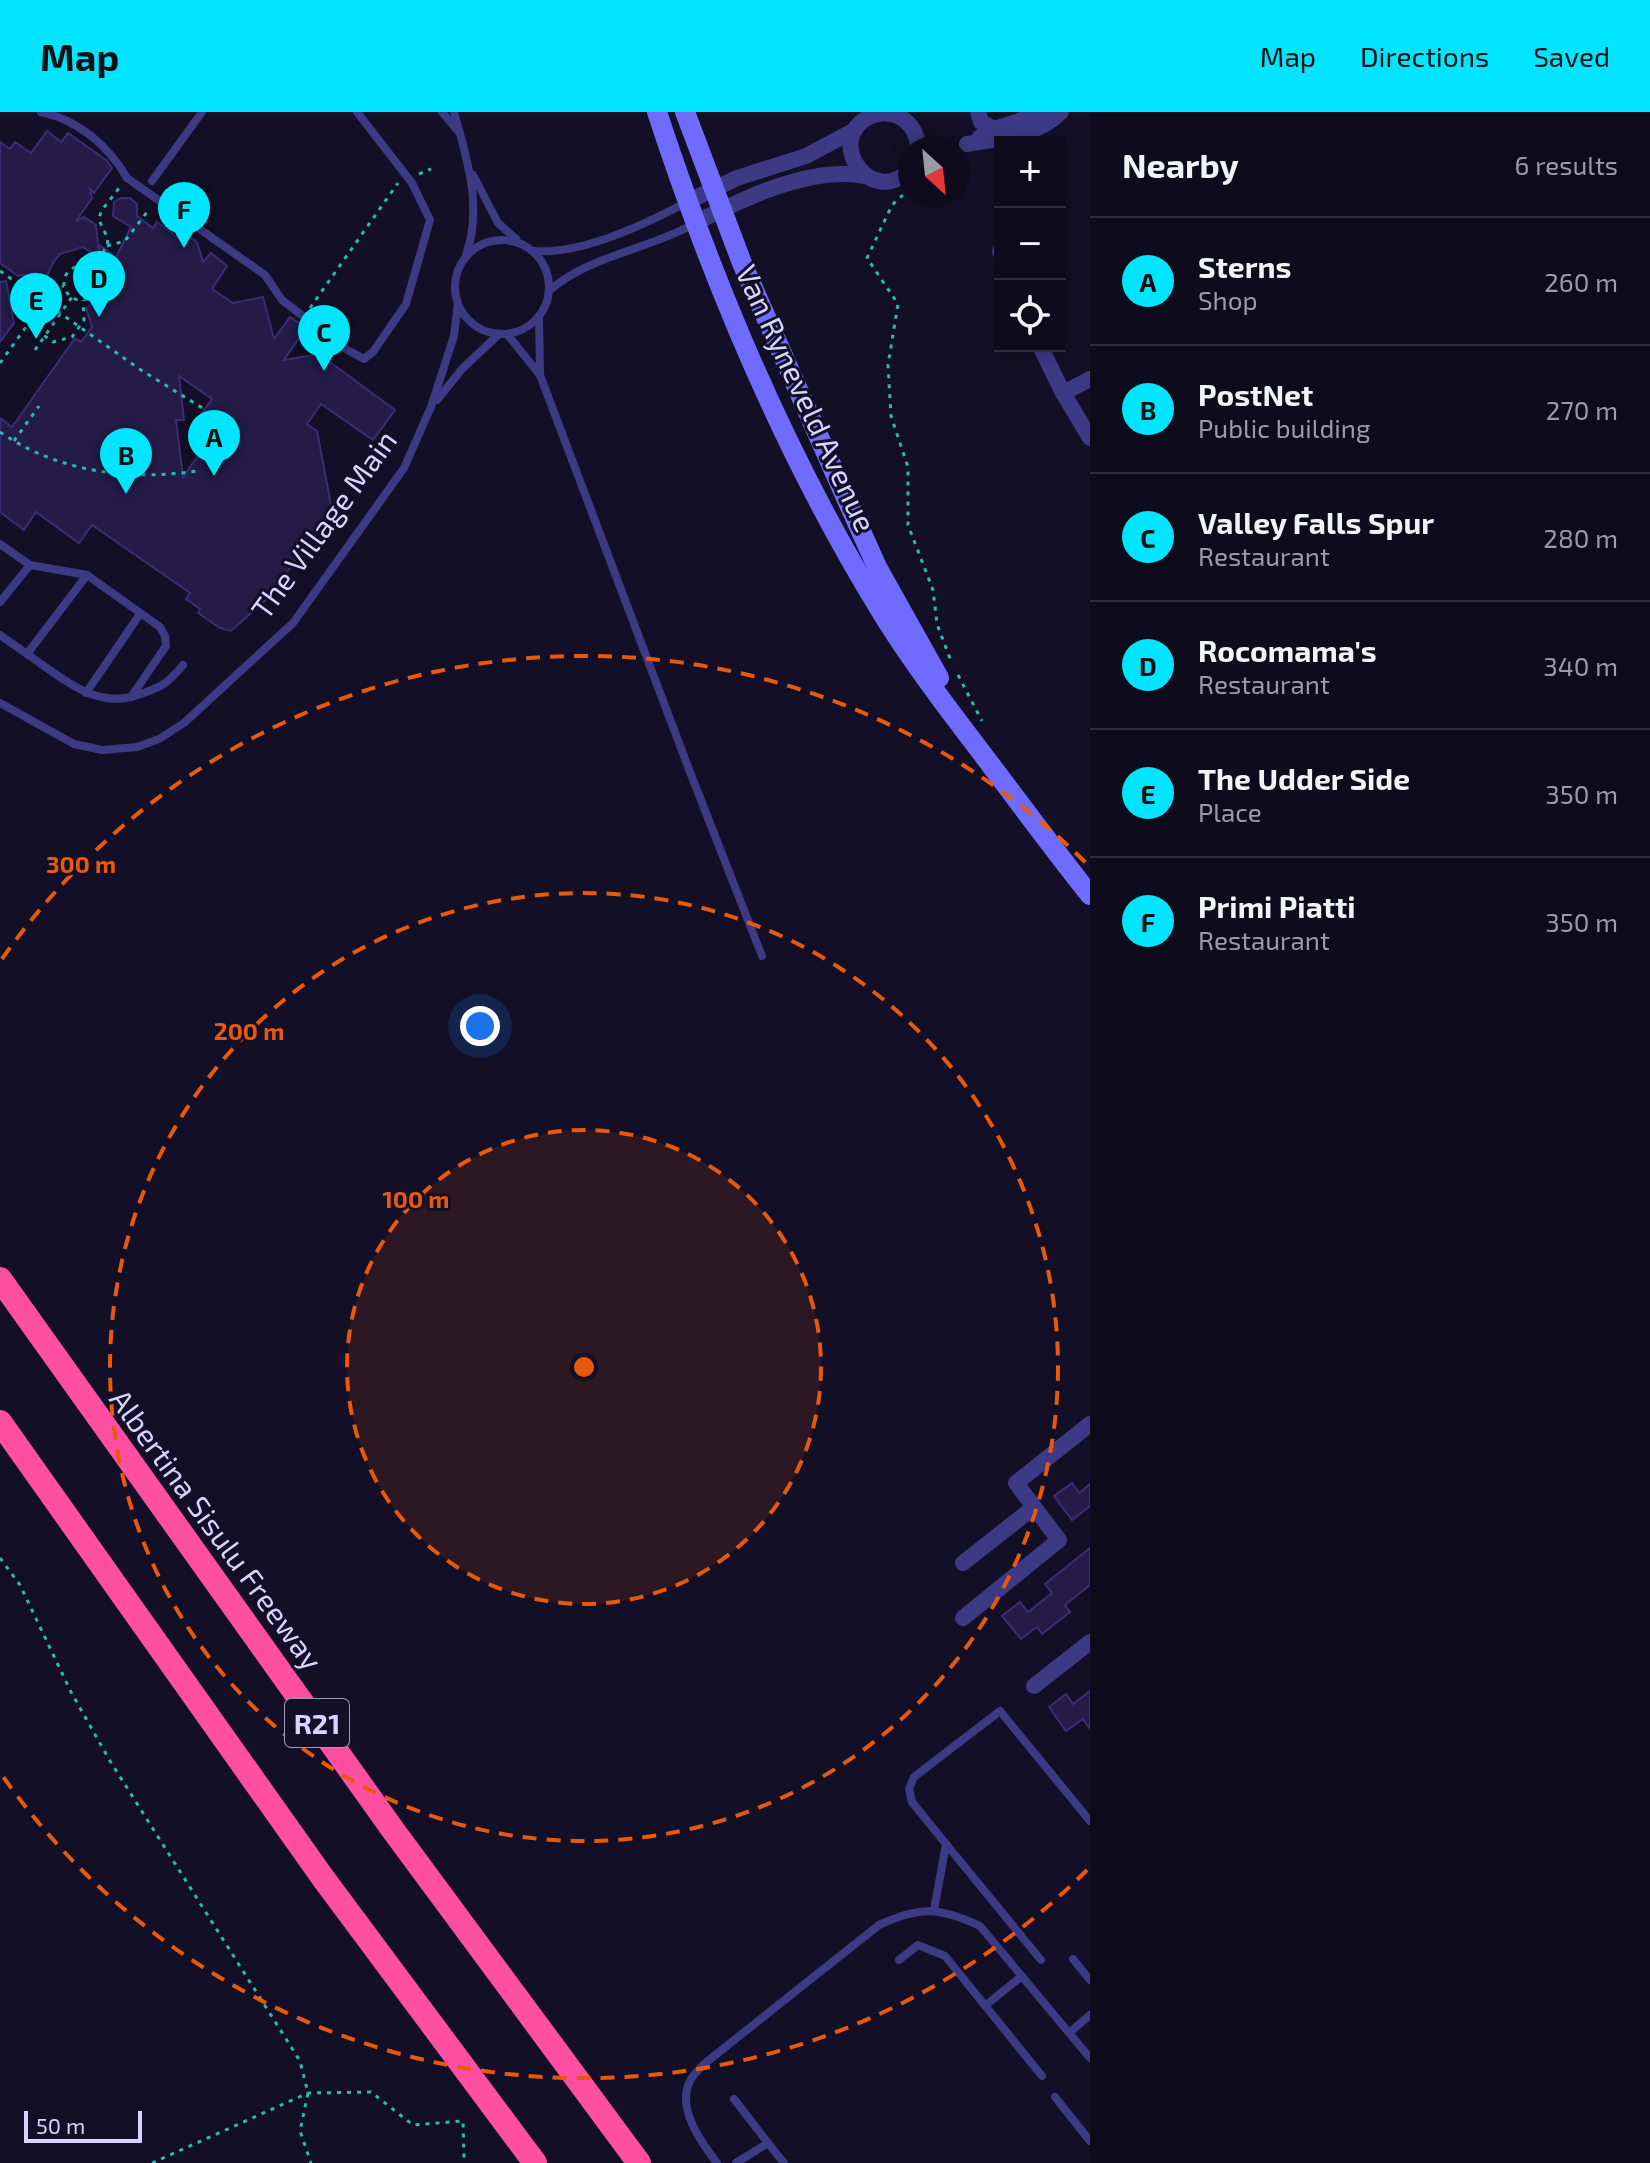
<!DOCTYPE html>
<meta charset="utf-8">
<style>
body{margin:0;font-family:"Exo 2",sans-serif;background:#171425;color:#f1f3f6}
.controls{position:absolute;right:24px;top:24px;display:grid;overflow:hidden;border-radius:0px;box-shadow:0 4px 12px #0003}
.controls button{width:72px;height:72px;display:grid;place-items:center;padding:0;border:0;border-bottom:2px solid #2e2b3b;background:#0e0b1c;color:#f1f3f6;font:40px sans-serif}
.compass{position:absolute;left:898px;top:24px;width:72px;height:72px;border-radius:50%;background:#0e0b1c;box-shadow:0 4px 12px #0003;rotate:153deg}
.scale{position:absolute;left:24px;bottom:20px;width:118px;box-sizing:border-box;padding-left:8px;border:4px solid #d9d4ff;border-top:0;font-size:22px;line-height:28px;white-space:nowrap;color:#d9d4ff;-webkit-text-stroke:6px #130f26;paint-order:stroke}
.you{position:absolute;left:480px;top:914px;width:28px;height:28px;margin:-20px;border:6px solid #fff;border-radius:50%;background:#1a73e8;box-shadow:0 0 0 12px #1a73e833}
.badge{display:grid;place-items:center;width:52px;height:52px;border-radius:50%;background:#00e5ff;color:#111;font-size:26px;font-weight:700}
.pin{position:absolute;translate:-50% -66px;filter:drop-shadow(0 2px 4px #0008)}
.pin::after{content:'';position:absolute;top:42px;width:28px;height:24px;background:inherit;clip-path:polygon(0 0,100% 0,50% 100%)}
.list{margin:0;padding:0;list-style:none}
h2{display:flex;justify-content:space-between;align-items:center;height:104px;margin:0;padding:0 32px;font-size:34px}
h2 small{font-size:26px;font-weight:400;color:#9b9ba3}
.list li{display:grid;grid-template-columns:52px 1fr auto;gap:24px;align-items:center;box-sizing:border-box;height:128px;padding:0 32px;border-top:2px solid #2e2b3b}
.list b{display:block;font-size:30px;white-space:nowrap}
.list p{margin:0;font-size:26px;white-space:nowrap;color:#9b9ba3}
.list em{font-size:26px;font-style:normal;color:#9b9ba3}
.icon{flex:none;width:44px;height:44px;fill:none;stroke:currentColor;stroke-width:2;stroke-linecap:round;stroke-linejoin:round}
.map{position:relative;flex:none;width:1090px;height:2051px;overflow:hidden}
header{display:flex;align-items:center;gap:48px;box-sizing:border-box;height:112px;padding:0 40px;background:#00e5ff;color:#111}
header strong{font-size:38px}
nav{display:flex;gap:44px;margin-inline-start:auto;font-size:28px}
main{display:flex}
aside{flex:1;background:#0e0b1c}
.map>svg:first-child{display:block}
.building{fill:#241b47;stroke:#3b2d73;stroke-width:2;fill-rule:evenodd}
.lines{fill:none;stroke-linecap:round;stroke-linejoin:round}
.path{stroke:#2fb8b0;stroke-width:3;stroke-dasharray:4 6;stroke-linecap:butt}
.service{stroke:#3d3a85;stroke-width:8}
.minor{stroke:#3d3a85;stroke-width:16}
.secondary{stroke:#6f6bff;stroke-width:20}
.motorway{stroke:#ff4fa3;stroke-width:24}
.ring{fill:none;stroke:#e8590c;stroke-width:4;stroke-dasharray:14 10}
.labels{text-anchor:middle;dominant-baseline:central;stroke-width:6;stroke-linejoin:round;paint-order:stroke}
.shield{fill:#130f26;stroke:#9e99be;stroke-width:2}
.shield-label{font-size:28px;font-weight:bold;fill:#d9d4ff}
.street-label{font-size:30px;fill:#d9d4ff;stroke:#130f26}
.centre{fill:#e8590c;stroke:#130f26;stroke-width:4}
.ring-label{font-size:24px;text-anchor:middle;font-weight:bold;fill:#e8590c;stroke:#130f26;stroke-width:6;stroke-linejoin:round;paint-order:stroke}
</style>
<header>
<strong>Map</strong>
<nav><a>Map</a><a>Directions</a><a>Saved</a></nav>
</header>
<main>
<div class="map">
<svg width="1090" height="2051" viewBox="0 0 1090 2051">
<rect width="100%" height="100%" fill="#130f26"/>
<!-- building -->
<g class="building">
<path d="M47 19 61 30 68 21 106 48 112 56 94 81 90 77 92 86 76 109 84 105 96 113 98 132 116 145 131 115 113 104 114 90 121 86H130L137 92V104L153 116 157 110 185 131 189 124 197 130 203 150 211 141 227 154 212 177 233 191 263 185 274 227 290 205 306 216 284 248 319 242 395 298 373 328 321 292 307 312 317 319 332 398 269 485 231 519 220 516 198 501 200 497 186 487 190 481 92 413 79 431 36 400 24 418 0 400V306L12 315 75 226 81 230 92 215 86 196 103 183 109 170 108 159 98 133 100 147 83 135 60 142 53 151 39 180 35 161 18 164 0 151V30L10 37 15 30 31 41ZM179 264 212 287 200 304 202 314 213 322 183 365 176 308H184Z"/>
<polygon points="6,169 14,211 0,230 0,170"/>
<polygon points="1072,1371 1079,1381 1090,1372 1090,1394 1072,1408 1054,1384"/>
<polygon points="1090,1436 1090,1473 1065,1493 1070,1500 1042,1522 1037,1515 1021,1527 1002,1504 1020,1490 1028,1500 1052,1481 1045,1472"/>
<polygon points="1090,1579 1090,1617 1083,1607 1066,1619 1049,1595 1066,1582 1073,1592"/>
</g>
<g class="lines">
<!-- path -->
<g class="path">
<polyline points="419,62 431,57"/>
<polyline points="903,83 892,93 867,146 898,192 888,253 891,304 908,355 908,413 933,478 937,512 951,549"/>
<polyline points="107,134 125,129 150,96"/>
<circle cx="81" cy="171" r="17"/>
<polyline points="91,157 107,134 108,127 99,108 101,99 120,75"/>
<polyline points="0,159 141,258 204,297"/>
<polyline points="310,196 398,71"/>
<polyline points="28,212 53,230 72,225 84,208 83,188"/>
<polyline points="35,238 72,185"/>
<polyline points="0,251 28,212 21,188 25,179 64,174"/>
<path d="M0 320C58 360 128 369 197 359"/>
<polyline points="14,329 39,294"/>
<polyline points="958,563 982,609"/>
<polyline points="0,1446 20,1473 71,1580 110,1649 300,1949 308,1981 300,2019 311,2051"/>
<polyline points="152,2051 308,1981 371,1980 413,2013 463,2009 464,2046 462,2051"/>
</g>
<!-- service -->
<g class="service">
<path d="M41 0C78 8 108 33 127 66L265 163 282 188 344 236 364 247 373 240 406 192 430 108 412 71 357 0"/>
<polyline points="442,0 457,18"/>
<path d="M454 0C467 47 483 95 466 143"/>
<polyline points="473,63 498,111 516,127"/>
<polyline points="152,69 202,0"/>
<circle cx="502" cy="175" r="47"/>
<path d="M534 139C581 143 646 112 687 90"/>
<path d="M550 178C589 144 649 137 694 112"/>
<polyline points="539,205 540,262"/>
<polyline points="507,222 540,263 690,660 762,844"/>
<polyline points="437,288 462,257 499,222"/>
<polyline points="0,432 30,453 87,463 160,515 165,524 166,534 131,585"/>
<path d="M87 463 27 542C61 565 95 598 138 583 163 574 166 573 183 553"/>
<polyline points="0,490 30,453"/>
<polyline points="0,523 27,542"/>
<polyline points="86,581 140,502"/>
<polyline points="0,591 74,632 102,638 137,635 159,627 184,611 293,511 404,356 431,295 454,224 458,191"/>
<polyline points="946,1732 1041,1848"/>
<polyline points="934,1798 946,1732 912,1690 909,1677 914,1665 1000,1599 1090,1709"/>
<polyline points="1073,1847 1090,1868"/>
<polyline points="899,1848 918,1833 945,1844 1042,1964"/>
<polyline points="986,1893 1022,1864"/>
<polyline points="1069,1921 1090,1903"/>
<polyline points="1055,1985 1090,2029"/>
<polyline points="734,1987 768,2031 736,2051"/>
<polyline points="768,2031 784,2051"/>
<path d="M717 2051C701 2030 675 1995 691 1967 694 1962 700 1956 704 1952L879 1813C920 1794 940 1795 980 1814L1090 1946"/>
</g>
<!-- minor -->
<g class="minor">
<polyline points="978,0 981,10 994,17"/>
<polyline points="980,25 994,17 1047,0"/>
<path d="M967 32C998 27 1038 24 1061 0"/>
<path d="M910 57C873 98 823 29 869 5 878 0 891 0 900 5 911 11 918 23 918 36"/>
<polyline points="687,90 737,66 806,44 855,18"/>
<path d="M695 111C743 87 811 53 865 64"/>
<polyline points="1000,139 1000,140"/>
<polyline points="1040,234 1063,281 1090,326"/>
<polyline points="1063,281 1090,267"/>
<polyline points="963,1451 1034,1395"/>
<polyline points="963,1506 1059,1428 1016,1371 1090,1312"/>
<polyline points="1034,1574 1090,1530"/>
</g>
<!-- secondary -->
<g class="secondary">
<path d="M657 0C714 174 786 345 882 501 907 542 936 581 965 619 1007 674 1047 729 1090 783"/>
<polyline points="685,0 742,151 842,377 878,457 939,566"/>
</g>
<!-- motorway -->
<g class="motorway">
<polyline points="0,1167 393,1718 639,2051"/>
<polyline points="0,1310 323,1766 535,2051"/>
</g>
</g>
<!-- distance rings -->
<circle cx="584" cy="1255" r="237" fill="#e8590c" fill-opacity=".12"/>
<g class="ring">
<circle cx="584" cy="1255" r="237"/>
<circle cx="584" cy="1255" r="474"/>
<path d="M1087 1758A711 711 0 0 1 2 1663M2 847A711 711 0 0 1 1087 752"/>
</g>
<g class="labels">
<!-- shield labels -->
<rect class="shield" x="285" y="1587" width="64" height="48" rx="6"/>
<g class="shield-label">
<text x="317" y="1611">R21</text>
</g>
<!-- street labels -->
<g class="street-label">
<text transform="translate(807 286) rotate(65)">Van Ryneveld Avenue</text>
<text transform="translate(323 412) rotate(-54)">The Village Main</text>
<text transform="translate(217 1417) rotate(54)">Albertina Sisulu Freeway</text>
</g>
</g>
<circle cx="584" cy="1255" r="12" class="centre"/>
<g class="ring-label">
<text x="81" y="761">300 m</text>
<text x="249" y="928">200 m</text>
<text x="416" y="1096">100 m</text>
</g>
</svg>
<div class="controls">
<button>+</button>
<button>−</button>
<button><svg class="icon" aria-label="locate" viewBox="0 0 24 24"><circle cx="12" cy="12" r="6"/><path d="M12 2v4M12 18v4M2 12h4M18 12h4"/></svg></button>
</div>
<svg class="compass" viewBox="-18 -18 36 36"><path d="M0-13l5 13h-10z" fill="#e53935"/><path d="M0 13l5-13h-10z" fill="#9b9ba3"/></svg>
<div class="scale">50 m</div>
<div class="you"></div>
<div class="pin badge" style="left:214px;top:364px">A</div>
<div class="pin badge" style="left:126px;top:382px">B</div>
<div class="pin badge" style="left:324px;top:259px">C</div>
<div class="pin badge" style="left:99px;top:205px">D</div>
<div class="pin badge" style="left:36px;top:227px">E</div>
<div class="pin badge" style="left:184px;top:136px">F</div>
</div>
<aside>
<h2>Nearby<small>6 results</small></h2>
<ul class="list">
<li><span class="badge">A</span><div><b>Sterns</b><p>Shop</p></div><em>260 m</em></li>
<li><span class="badge">B</span><div><b>PostNet</b><p>Public building</p></div><em>270 m</em></li>
<li><span class="badge">C</span><div><b>Valley Falls Spur</b><p>Restaurant</p></div><em>280 m</em></li>
<li><span class="badge">D</span><div><b>Rocomama's</b><p>Restaurant</p></div><em>340 m</em></li>
<li><span class="badge">E</span><div><b>The Udder Side</b><p>Place</p></div><em>350 m</em></li>
<li><span class="badge">F</span><div><b>Primi Piatti</b><p>Restaurant</p></div><em>350 m</em></li>
</ul>
</aside>
</main>
